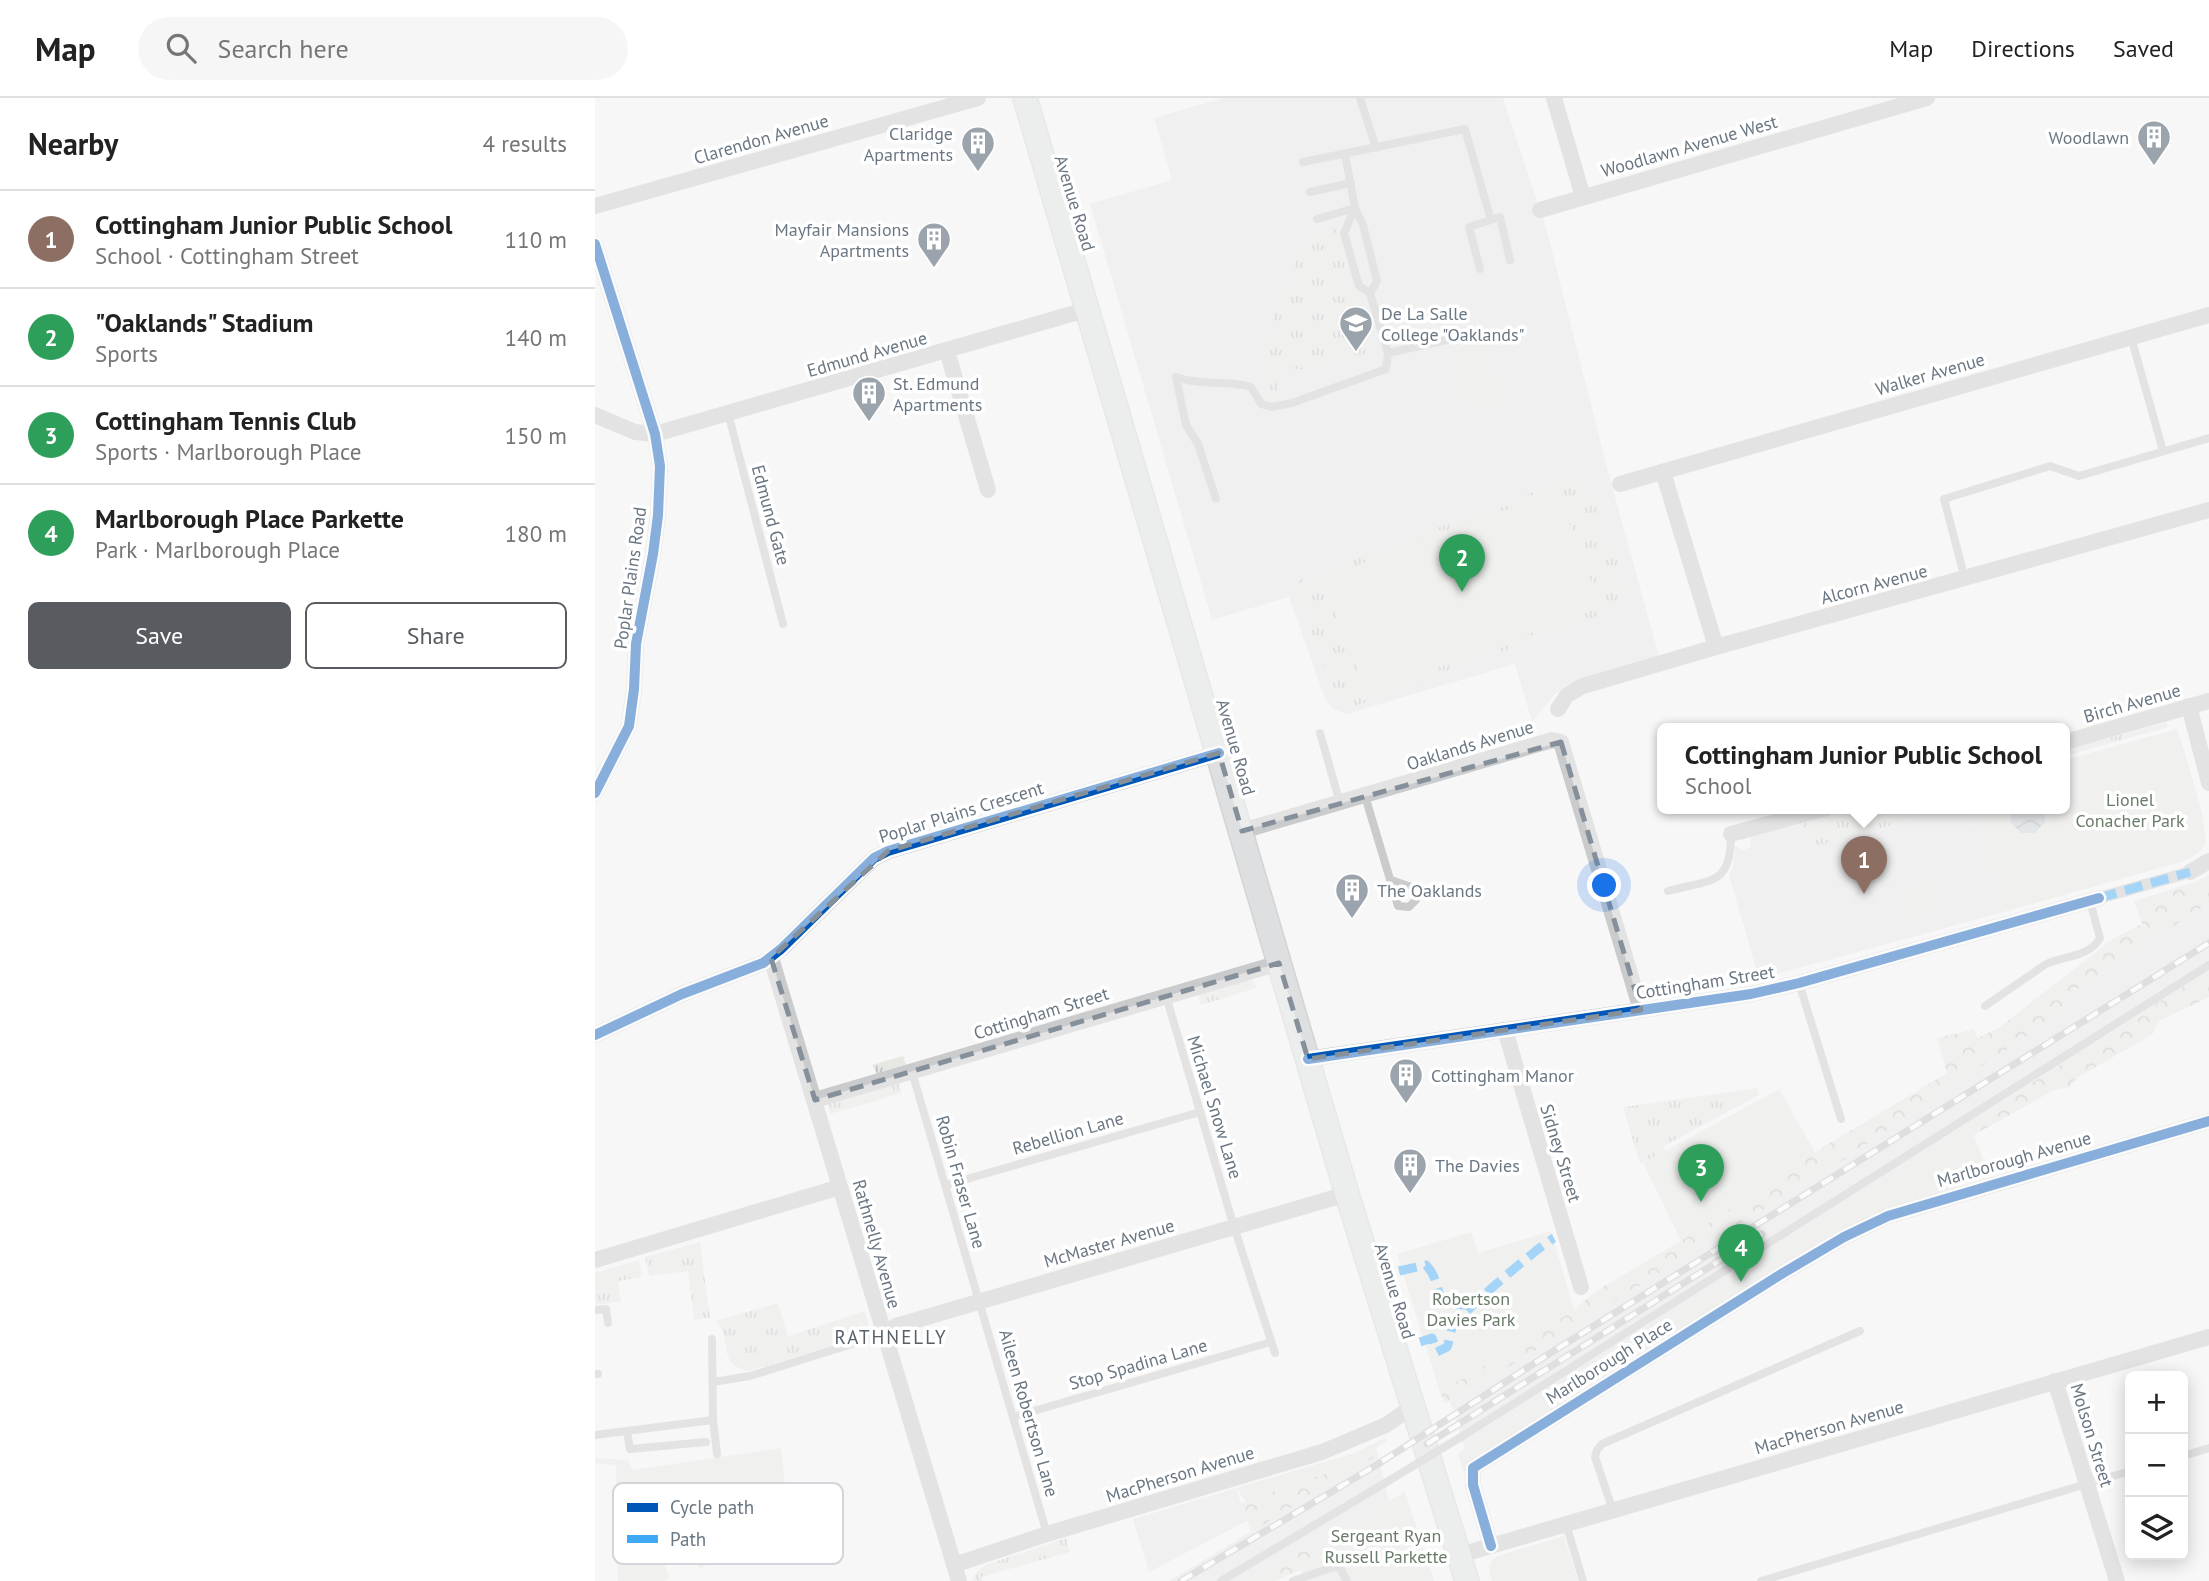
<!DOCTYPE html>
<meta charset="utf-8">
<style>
body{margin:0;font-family:"PT Sans",sans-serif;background:#f6f6f6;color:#222}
.controls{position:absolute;right:21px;bottom:21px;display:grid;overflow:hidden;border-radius:10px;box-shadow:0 4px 18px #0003}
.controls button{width:63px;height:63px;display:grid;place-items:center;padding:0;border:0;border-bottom:2px solid #e0e0e0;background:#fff;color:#222;font:35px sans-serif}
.you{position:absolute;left:1010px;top:788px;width:24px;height:24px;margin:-18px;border:5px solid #fff;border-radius:50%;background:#1a73e8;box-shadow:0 0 0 10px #1a73e833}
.badge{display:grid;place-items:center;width:46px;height:46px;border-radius:50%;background:#585c60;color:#fff;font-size:23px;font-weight:700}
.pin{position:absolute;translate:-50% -58px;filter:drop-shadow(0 2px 4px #0008)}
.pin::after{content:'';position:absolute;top:37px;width:24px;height:21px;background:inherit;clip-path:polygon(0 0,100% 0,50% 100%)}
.popup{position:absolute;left:1062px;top:625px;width:413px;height:91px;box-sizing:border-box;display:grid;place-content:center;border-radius:10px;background:#fff;filter:drop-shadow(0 2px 5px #0005);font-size:23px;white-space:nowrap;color:#767676}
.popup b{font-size:26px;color:#222}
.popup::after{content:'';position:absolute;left:50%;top:100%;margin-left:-14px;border:14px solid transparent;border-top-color:#fff}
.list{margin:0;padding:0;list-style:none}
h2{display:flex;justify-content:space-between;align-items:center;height:91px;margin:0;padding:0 28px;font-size:30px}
h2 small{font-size:23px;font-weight:400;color:#767676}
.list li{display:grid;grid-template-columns:46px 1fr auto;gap:21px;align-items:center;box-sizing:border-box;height:98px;padding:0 28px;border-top:2px solid #e0e0e0}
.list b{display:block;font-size:26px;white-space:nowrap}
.list p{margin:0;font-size:23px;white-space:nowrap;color:#767676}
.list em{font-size:23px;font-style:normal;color:#767676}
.actions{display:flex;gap:14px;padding:21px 28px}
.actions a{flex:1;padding:16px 0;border:2px solid #585c60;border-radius:10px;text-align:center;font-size:24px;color:#585c60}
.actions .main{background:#585c60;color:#fff}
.icon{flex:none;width:38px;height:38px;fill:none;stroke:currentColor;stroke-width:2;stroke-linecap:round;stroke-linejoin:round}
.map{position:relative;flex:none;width:1614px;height:1483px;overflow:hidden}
header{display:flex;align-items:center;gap:42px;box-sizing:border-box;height:98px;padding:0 35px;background:#fff;border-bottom:2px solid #e0e0e0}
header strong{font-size:33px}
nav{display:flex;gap:38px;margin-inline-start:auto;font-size:24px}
.search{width:490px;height:63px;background:#f6f6f6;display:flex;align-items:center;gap:18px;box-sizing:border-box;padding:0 24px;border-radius:38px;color:#767676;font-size:26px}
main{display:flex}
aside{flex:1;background:#fff}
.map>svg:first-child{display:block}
.built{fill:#e6e7e8}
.grass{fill:url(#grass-tufts)}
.forest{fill:url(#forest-crowns)}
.green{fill:#e6e8e4}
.water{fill:url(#water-waves)}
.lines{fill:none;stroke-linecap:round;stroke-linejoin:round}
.secondary-casing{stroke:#d3d4d4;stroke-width:26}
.service{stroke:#cacbcc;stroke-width:8}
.pedestrian{stroke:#cacbcc;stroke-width:12}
.minor{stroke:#cacbcc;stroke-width:16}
.secondary{stroke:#dedfe0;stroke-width:23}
.rail-casing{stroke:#c1c1c2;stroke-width:7}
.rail{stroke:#fff;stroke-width:4.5;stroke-dasharray:13;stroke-linecap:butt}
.service-bridge{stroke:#cacbcc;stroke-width:8}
.quiet{stroke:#3fa9f5;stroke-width:9;stroke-dasharray:18 9;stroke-linecap:butt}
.cycleway-casing{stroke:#fff;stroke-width:15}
.cycleway{stroke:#0057b8;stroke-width:10}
.marked{fill:none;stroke:#85909a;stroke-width:5;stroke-dasharray:14 9;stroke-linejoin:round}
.labels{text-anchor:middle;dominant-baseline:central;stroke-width:7;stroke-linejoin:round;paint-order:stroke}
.poi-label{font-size:18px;fill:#6a7783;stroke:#fff;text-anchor:start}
.street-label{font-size:18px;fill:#6a7783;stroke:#fff}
.park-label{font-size:18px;fill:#6b7b69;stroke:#fff}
.neighbourhood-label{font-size:19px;letter-spacing:2px;fill:#576169;stroke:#fff}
.key{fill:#fff;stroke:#d2d6da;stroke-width:2}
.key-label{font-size:19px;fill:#6a7783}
</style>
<header>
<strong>Map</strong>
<div class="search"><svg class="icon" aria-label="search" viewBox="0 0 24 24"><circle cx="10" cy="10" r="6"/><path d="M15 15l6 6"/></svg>Search here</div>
<nav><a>Map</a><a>Directions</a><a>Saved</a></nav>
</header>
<main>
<aside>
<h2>Nearby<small>4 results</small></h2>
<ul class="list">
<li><span class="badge" style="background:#8d6e63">1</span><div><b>Cottingham Junior Public School</b><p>School · Cottingham Street</p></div><em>110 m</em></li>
<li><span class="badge" style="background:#2e9e5b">2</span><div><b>&quot;Oaklands&quot; Stadium</b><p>Sports</p></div><em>140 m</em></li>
<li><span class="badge" style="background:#2e9e5b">3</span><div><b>Cottingham Tennis Club</b><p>Sports · Marlborough Place</p></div><em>150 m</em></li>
<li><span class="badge" style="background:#2e9e5b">4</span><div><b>Marlborough Place Parkette</b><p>Park · Marlborough Place</p></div><em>180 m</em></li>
</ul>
<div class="actions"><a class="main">Save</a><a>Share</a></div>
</aside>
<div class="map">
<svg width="1614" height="1483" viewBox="0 0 1614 1483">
<defs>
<pattern id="grass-tufts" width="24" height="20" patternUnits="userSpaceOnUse" patternTransform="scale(1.75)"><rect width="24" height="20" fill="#e6e8e4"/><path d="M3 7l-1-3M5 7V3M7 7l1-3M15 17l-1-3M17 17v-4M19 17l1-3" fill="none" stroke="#bec1be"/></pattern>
<pattern id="forest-crowns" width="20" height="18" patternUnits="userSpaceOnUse" patternTransform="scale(1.75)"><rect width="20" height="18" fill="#e6e8e4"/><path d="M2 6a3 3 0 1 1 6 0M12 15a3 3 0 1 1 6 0" fill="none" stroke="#bec1be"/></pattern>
<pattern id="water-waves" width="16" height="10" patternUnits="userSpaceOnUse" patternTransform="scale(1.75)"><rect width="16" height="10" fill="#ccd2d5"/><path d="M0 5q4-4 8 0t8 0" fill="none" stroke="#aaafb2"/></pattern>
</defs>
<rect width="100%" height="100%" fill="#f7f7f7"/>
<!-- built -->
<g class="built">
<polygon points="628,0 908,0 952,133 1014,377 1064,558 987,581 970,588 959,597 937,624 920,566 752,616 737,610 729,598 694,499 617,522 495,106 577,82 559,20"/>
<polygon points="1262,710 1375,710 1405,815 1164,881 1134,777 1138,769 1140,747 1148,752 1156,749 1156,739"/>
<polygon points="1614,805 1614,872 992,1270 870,1351 855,1303 982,1228 1089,1159 1226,1077 1467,914 1481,892"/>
<polygon points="783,1357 794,1403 728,1447 695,1458 650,1483 574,1483"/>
<polygon points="641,1390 652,1423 554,1474 538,1421"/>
<polygon points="749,1459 756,1483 709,1483 706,1472"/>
</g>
<!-- grass -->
<g class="grass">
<path d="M729 130H738L743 134 777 253 725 273 680 269 684 299 682 303C635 302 703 158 712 136Z"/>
<path d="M971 382C985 382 991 386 999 397L1032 488C1031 503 1026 507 1013 514L758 609H749L741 603 700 496 701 486 708 480Z"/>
<polygon points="1573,624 1571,630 1470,658 1470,652"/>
<polygon points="1262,710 1320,710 1322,720 1221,748 1213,748 1206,726"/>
<polygon points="653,882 659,883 662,890 606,907 603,897"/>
<polygon points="308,958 311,967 282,976 277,967"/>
<polygon points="304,985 307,995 235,1016 233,1008 234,1006"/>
<polygon points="1162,990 1164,997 1069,1048 1070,1053 1045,1066 1028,1009"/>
<polygon points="105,1144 115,1220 99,1222 93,1173 54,1178 50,1159"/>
<polygon points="44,1162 47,1179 23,1183 26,1204 0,1207 0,1175"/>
<path d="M183 1205 193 1238 270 1213 274 1226 272 1230 275 1233 269 1239 153 1273C121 1266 138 1241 121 1223Z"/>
<polygon points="471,1440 475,1454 386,1479 387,1483 377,1483 381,1474 390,1467"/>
</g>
<!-- forest -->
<g class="forest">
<polygon points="1614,777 1614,805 1481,892 1467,914 1226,1077 1089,1159 982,1228 850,1306 845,1294 979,1212 1001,1193 1086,1143 1220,1054 1352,975 1342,940 1379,931 1382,940 1402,931 1519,840 1547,826 1539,803 1603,783"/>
<polygon points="1614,872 1614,899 1562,924 1558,936 1482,980 1475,989 1459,992 1379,1037 1371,1027"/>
<polygon points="781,1349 783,1357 656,1434 646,1405 698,1386 749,1370"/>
<polygon points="728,1447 734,1464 706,1472 680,1483 650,1483 695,1458"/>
</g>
<!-- green -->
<g class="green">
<polygon points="888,239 913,304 873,319 849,254"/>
<polygon points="962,393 1006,509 772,596 728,480"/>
<path d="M1582 631C1589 653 1614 727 1610 746 1606 755 1597 759 1589 763L1405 815 1375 710H1470V662Z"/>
<path d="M1330 782 1343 784 1344 808 1304 825C1301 812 1305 793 1317 785 1321 783 1326 783 1330 782Z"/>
<polygon points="1184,991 1220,1054 1086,1143 1048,1065"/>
<polygon points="1371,1027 1379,1037 1394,1078 1285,1114 873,1366 869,1376 863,1356 992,1270"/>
<polygon points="956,1133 979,1212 845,1294 802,1156 876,1134 883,1155"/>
<polygon points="790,1340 792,1343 749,1370 698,1386 651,1404 641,1390 759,1355"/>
<polygon points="186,1350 194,1418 199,1438 132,1458 104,1471 94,1442 65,1452 74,1480 69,1483 23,1483 21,1367 0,1365 0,1360 33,1362 38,1372"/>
<polygon points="810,1393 839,1483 756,1483 749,1460 734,1464 728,1447"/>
<path d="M969 1438 983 1483H897C893 1472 892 1465 902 1458Z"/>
</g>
<!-- water -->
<polygon class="water" points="1415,710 1450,710 1450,724 1440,735 1426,735 1416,725"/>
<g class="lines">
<!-- secondary casing -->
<g class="secondary-casing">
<polyline id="secondary" points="430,0 752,1096 872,1483"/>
</g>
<!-- service -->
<g class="service">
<polyline points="765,0 781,50"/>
<polyline points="750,56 760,110 768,127 782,183 775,195"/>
<polyline points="708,64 870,31 896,122"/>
<polyline points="715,94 756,85"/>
<polyline points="760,110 749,135 764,188 775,195 793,255"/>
<polyline points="722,121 760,110"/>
<polyline points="885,171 874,129 905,119 915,162"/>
<polyline points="1536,239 1568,353"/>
<polyline points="133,315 188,526"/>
<path d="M621 401 603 346 591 327 581 279C606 288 631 282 656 289L666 306 677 309 697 305 791 271 793 255 874 237"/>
<polyline points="1370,481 1349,401 1455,368 1484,378 1614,340"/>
<polyline points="725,635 745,705"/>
<polyline points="770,698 803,808 814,809 821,802 821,794 816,789 796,782"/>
<path d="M1073 793C1117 781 1136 788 1136 736"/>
<polyline points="1204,885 1246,1021"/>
<polyline points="571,898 639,1129 680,1255"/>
<path d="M1390 908 1451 866C1468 858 1495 859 1505 840L1495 803"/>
<polyline points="317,974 452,1436"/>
<polyline points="351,1087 605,1014"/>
<polyline points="0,1212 11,1211 13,1225"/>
<polyline points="0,1276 3,1276"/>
<polyline points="118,1284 155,1278 289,1236"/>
<polyline points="418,1319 676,1244"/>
<polyline points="118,1322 122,1356"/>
<polyline points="32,1333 35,1351 111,1344"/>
<polyline points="0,1337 118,1322 117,1241"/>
<polyline points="866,1339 1614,867"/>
<polyline points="1588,1358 1614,1350"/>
<polyline points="1018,1413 1000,1359 1002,1352 1007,1346 1265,1233"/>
<polyline points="971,1426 988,1483"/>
<polyline points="626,1483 790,1385"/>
<polyline points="698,1483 738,1469 745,1470 752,1483"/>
<polyline points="1166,1483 1535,1373"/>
</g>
<!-- pedestrian -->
<polyline class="pedestrian" points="1504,800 1595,774"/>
<!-- minor -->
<g class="minor">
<polyline points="959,0 988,99"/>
<polyline points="0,108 383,0"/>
<polyline points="945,112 1332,0"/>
<polyline points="0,146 60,336 65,368 63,417 58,456 41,546 39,591 34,628 0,695"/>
<polyline points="352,253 393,392"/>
<polyline points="0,317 40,334 60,336 494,211"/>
<polyline points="1068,374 1121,549"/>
<polyline points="1025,386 1614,217"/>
<polyline points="1594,608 1614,685"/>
<polyline points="963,611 972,597 988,588 1121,549 1614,412"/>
<polyline points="1470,644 1614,603"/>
<polyline points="647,733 957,642 966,644 1046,912"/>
<polyline points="1136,736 1232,710"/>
<polyline points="1595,774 1614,763"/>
<polyline points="176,860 364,1483"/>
<polyline points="910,932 986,1189"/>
<polyline points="0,937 87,896 168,865 186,851 279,760 293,753 624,655"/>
<polyline points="713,961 1156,896 1204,885 1504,800"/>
<polyline points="220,1002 684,865"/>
<polyline points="0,1162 245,1089"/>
<polyline points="289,1236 301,1228 752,1096"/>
<polyline points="1460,1283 1522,1483"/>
<polyline points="896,1448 878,1387 878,1370 1188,1175 1249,1139 1293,1118 1614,1023"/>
<polyline points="865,1457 1614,1239"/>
<polyline points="359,1467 452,1436 727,1354 791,1327 817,1309"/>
</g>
<!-- secondary -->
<use href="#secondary" class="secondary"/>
<!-- rail casing -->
<g class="rail-casing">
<g id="rail">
<polyline points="832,1346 1167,1136"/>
<polyline points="586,1483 780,1368 957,1254 1614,845"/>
</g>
</g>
<!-- rail -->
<use href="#rail" class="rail"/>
<!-- service-bridge -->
<polyline class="service-bridge" points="790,1385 866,1339"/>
<!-- quiet -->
<g class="quiet">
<polyline points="1504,800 1595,774"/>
<path d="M804 1173 831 1167C852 1189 830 1209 880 1207"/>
<polyline points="825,1244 837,1240 839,1246"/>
<path d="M842 1254 852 1249C855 1242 855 1234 858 1228 866 1215 945 1147 959 1140"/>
</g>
<!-- cycleway casing -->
<g class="cycleway-casing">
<g id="cycleway">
<polyline points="0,146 60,336 65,368 63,417 58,456 41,546 39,591 34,628 0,695"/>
<polyline points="0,937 87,896 168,865 186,851 279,760 293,753 624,655"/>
<polyline points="713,961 1156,896 1204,885 1504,800"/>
<polyline points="896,1448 878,1387 878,1370 1188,1175 1249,1139 1293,1118 1614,1023"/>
</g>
</g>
<!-- cycleway -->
<use href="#cycleway" class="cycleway"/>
</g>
<!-- marked area -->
<path d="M0 0H1614V1483H0ZM966 644 1046 912 713 961 684 865 220 1002 176 860 293 753 624 655 647 733Z" fill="#f7f7f7" fill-opacity=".55" fill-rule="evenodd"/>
<path class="marked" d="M966 644 1046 912 713 961 684 865 220 1002 176 860 293 753 624 655 647 733Z"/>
<!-- icons -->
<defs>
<g id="building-pin" transform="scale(1.75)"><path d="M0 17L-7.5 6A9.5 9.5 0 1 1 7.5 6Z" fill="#9ba4ac" stroke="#fff"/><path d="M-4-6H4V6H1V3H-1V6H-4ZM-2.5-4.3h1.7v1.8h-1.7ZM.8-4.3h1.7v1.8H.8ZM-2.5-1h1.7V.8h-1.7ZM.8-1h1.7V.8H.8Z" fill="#fff"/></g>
<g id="school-pin" transform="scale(1.75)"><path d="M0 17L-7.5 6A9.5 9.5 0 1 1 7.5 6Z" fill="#9ba4ac" stroke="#fff"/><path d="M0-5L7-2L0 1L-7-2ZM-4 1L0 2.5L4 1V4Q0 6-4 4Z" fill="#fff"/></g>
</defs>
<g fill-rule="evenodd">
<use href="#building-pin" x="1559" y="39"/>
<use href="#building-pin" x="383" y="45"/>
<use href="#building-pin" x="339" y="141"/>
<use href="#school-pin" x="761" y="225"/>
<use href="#building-pin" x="274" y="295"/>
<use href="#building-pin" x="757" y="792"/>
<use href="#building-pin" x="811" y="977"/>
<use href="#building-pin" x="815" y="1067"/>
</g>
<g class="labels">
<!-- poi labels -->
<g class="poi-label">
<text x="358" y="35" text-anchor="end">Claridge<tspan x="358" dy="21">Apartments</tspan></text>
<text x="1534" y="39" text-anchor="end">Woodlawn</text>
<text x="314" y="131" text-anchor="end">Mayfair Mansions<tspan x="314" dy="21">Apartments</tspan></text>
<text x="786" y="215">De La Salle<tspan x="786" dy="21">College "Oaklands"</tspan></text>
<text x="298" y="285">St. Edmund<tspan x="298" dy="21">Apartments</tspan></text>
<text x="782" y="792">The Oaklands</text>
<text x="836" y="977">Cottingham Manor</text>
<text x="840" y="1067">The Davies</text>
</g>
<!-- street labels -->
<g class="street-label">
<text transform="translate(166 41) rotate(-16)">Clarendon Avenue</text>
<text transform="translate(1094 48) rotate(-16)">Woodlawn Avenue West</text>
<text transform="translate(480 105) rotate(73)">Avenue Road</text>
<text transform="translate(272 256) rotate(-16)">Edmund Avenue</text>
<text transform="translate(1335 276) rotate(-16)">Walker Avenue</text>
<text transform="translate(176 417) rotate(75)">Edmund Gate</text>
<text transform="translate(35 480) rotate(-82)">Poplar Plains Road</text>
<text transform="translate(1279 486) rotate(-15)">Alcorn Avenue</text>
<text transform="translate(1537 605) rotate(-16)">Birch Avenue</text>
<text transform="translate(875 647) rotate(-17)">Oaklands Avenue</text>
<text transform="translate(641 649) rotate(74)">Avenue Road</text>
<text transform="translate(366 714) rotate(-17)">Poplar Plains Crescent</text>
<text transform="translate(1110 884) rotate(-9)">Cottingham Street</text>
<text transform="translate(446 915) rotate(-17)">Cottingham Street</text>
<text transform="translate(620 1009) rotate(73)">Michael Snow Lane</text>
<text transform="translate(473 1035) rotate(-16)">Rebellion Lane</text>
<text transform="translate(966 1055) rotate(73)">Sidney Street</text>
<text transform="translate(1419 1061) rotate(-16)">Marlborough Avenue</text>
<text transform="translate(366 1084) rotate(74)">Robin Fraser Lane</text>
<text transform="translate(514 1145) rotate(-16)">McMaster Avenue</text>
<text transform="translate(282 1146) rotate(74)">Rathnelly Avenue</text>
<text transform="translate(800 1193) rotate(73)">Avenue Road</text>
<text transform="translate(1014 1263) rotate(-32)">Marlborough Place</text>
<text transform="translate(543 1266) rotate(-16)">Stop Spadina Lane</text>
<text transform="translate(434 1315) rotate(74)">Aileen Robertson Lane</text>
<text transform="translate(1234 1329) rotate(-16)">MacPherson Avenue</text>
<text transform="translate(1497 1337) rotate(73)">Molson Street</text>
<text transform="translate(585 1376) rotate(-17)">MacPherson Avenue</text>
</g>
<!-- park labels -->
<g class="park-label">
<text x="1535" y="701">Lionel<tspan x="1535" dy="21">Conacher Park</tspan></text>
<text x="876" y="1200">Robertson<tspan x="876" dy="21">Davies Park</tspan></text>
<text x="791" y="1437">Sergeant Ryan<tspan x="791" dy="21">Russell Parkette</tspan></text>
</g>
<!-- neighbourhood labels -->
<g class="neighbourhood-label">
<text x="296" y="1239">RATHNELLY</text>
</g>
</g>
<!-- legend -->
<rect x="18" y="1385" width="230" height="81" rx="10" class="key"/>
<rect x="32" y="1405" width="31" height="9" fill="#0057b8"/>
<rect x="32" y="1437" width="31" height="8" fill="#3fa9f5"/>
<g class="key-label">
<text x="75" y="1416">Cycle path</text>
<text x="75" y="1448">Path</text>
</g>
</svg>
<div class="controls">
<button>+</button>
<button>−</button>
<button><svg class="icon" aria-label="layers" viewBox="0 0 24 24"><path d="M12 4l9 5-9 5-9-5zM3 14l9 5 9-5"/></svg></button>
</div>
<div class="you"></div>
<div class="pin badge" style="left:1269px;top:796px;background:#8d6e63">1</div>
<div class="popup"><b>Cottingham Junior Public School</b>School</div>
<div class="pin badge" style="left:867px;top:494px;background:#2e9e5b">2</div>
<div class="pin badge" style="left:1106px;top:1104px;background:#2e9e5b">3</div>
<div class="pin badge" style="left:1146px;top:1184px;background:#2e9e5b">4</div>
</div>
</main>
